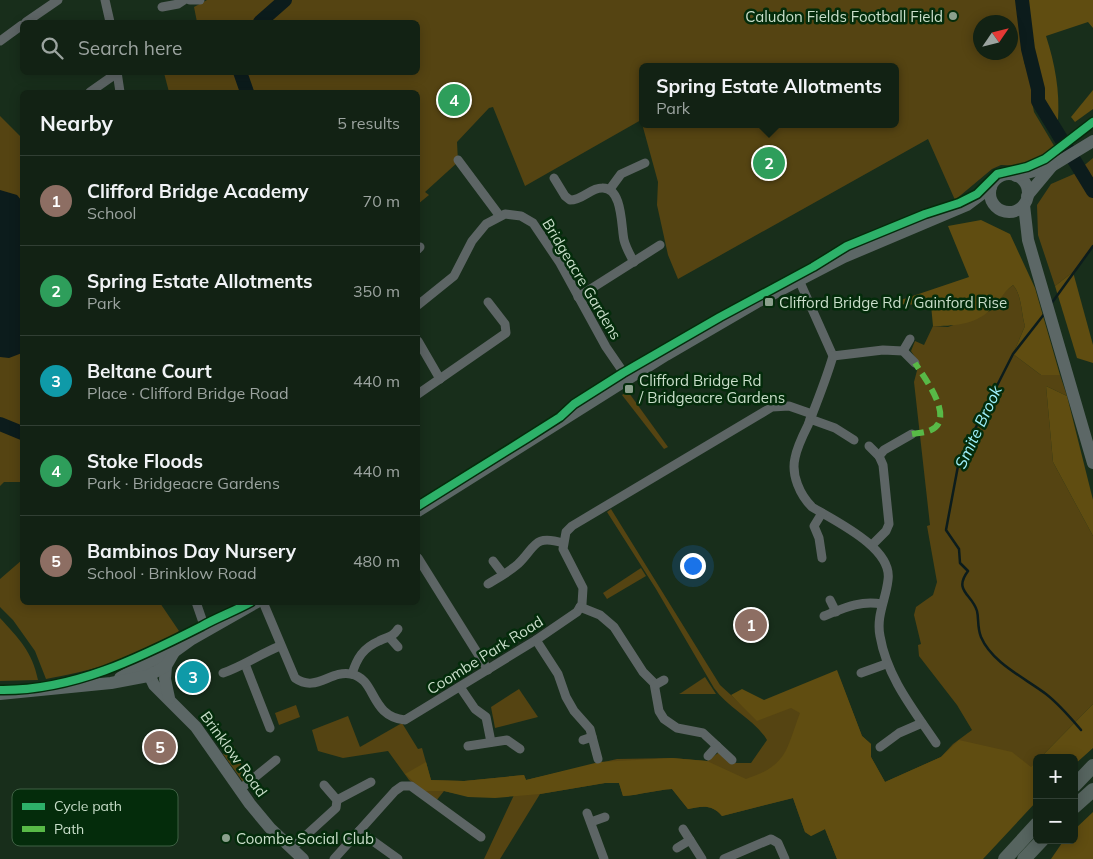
<!DOCTYPE html>
<meta charset="utf-8">
<style>
body{margin:0;font-family:Mulish,sans-serif;background:#1b2a1d;color:#f1f3f6}
.controls{position:absolute;right:15px;bottom:15px;display:grid;overflow:hidden;border-radius:8px;box-shadow:0 2px 12px #0003}
.controls button{width:45px;height:45px;display:grid;place-items:center;padding:0;border:0;border-bottom:1px solid #313f34;background:#122214;color:#f1f3f6;font:25px sans-serif}
.compass{position:absolute;left:973px;top:15px;width:45px;height:45px;border-radius:50%;background:#122214;box-shadow:0 2px 12px #0003;rotate:55deg}
.you{position:absolute;left:692px;top:565px;width:18px;height:18px;margin:-12px;border:4px solid #fff;border-radius:50%;background:#1a73e8;box-shadow:0 0 0 8px #1a73e833}
.badge{display:grid;place-items:center;width:32px;height:32px;border-radius:50%;background:#8ba08d;color:#fff;font-size:16px;font-weight:700}
.pin{position:absolute;translate:-50% -50%;border:2px solid #fff;box-shadow:0 1px 5px #0006}
.popup{position:absolute;left:639px;top:63px;width:260px;height:65px;box-sizing:border-box;display:grid;place-content:center;border-radius:8px;background:#122214;filter:drop-shadow(0 1px 4px #0005);font-size:16px;white-space:nowrap;color:#9ca4a0}
.popup b{font-size:19px;color:#f1f3f6}
.popup::after{content:'';position:absolute;left:50%;top:100%;margin-left:-10px;border:10px solid transparent;border-top-color:#122214}
.list{margin:0;padding:0;list-style:none}
h2{display:flex;justify-content:space-between;align-items:center;height:65px;margin:0;padding:0 20px;font-size:21px}
h2 small{font-size:16px;font-weight:400;color:#9ca4a0}
.list li{display:grid;grid-template-columns:32px 1fr auto;gap:15px;align-items:center;box-sizing:border-box;height:90px;padding:0 20px;border-top:1px solid #313f34}
.list b{display:block;font-size:19px;white-space:nowrap}
.list p{margin:0;font-size:16px;white-space:nowrap;color:#9ca4a0}
.list em{font-size:16px;font-style:normal;color:#9ca4a0}
.icon{flex:none;width:28px;height:28px;fill:none;stroke:currentColor;stroke-width:2;stroke-linecap:round;stroke-linejoin:round}
.map{position:relative;flex:none;width:1093px;height:859px;overflow:hidden}
.search{position:absolute;background:#122214;box-shadow:0 2px 12px #0003;left:20px;top:20px;width:400px;height:55px;display:flex;align-items:center;gap:12px;box-sizing:border-box;padding:0 18px;border-radius:8px;color:#9ca4a0;font-size:19px}
.panel{position:absolute;background:#122214;box-shadow:0 2px 12px #0003;left:20px;top:90px;width:400px;height:515px;border-radius:8px}
.map>svg:first-child{display:block}
.green{fill:#554412;fill-rule:evenodd}
.forest{fill:#604d11}
.water{fill:#0c1c1c}
.lines{fill:none;stroke-linecap:round;stroke-linejoin:round}
.stream{stroke:#0c1c1c;stroke-width:2.5}
.river{stroke:#0c1c1c;stroke-width:14}
.minor{stroke:#5d6565;stroke-width:9}
.secondary{stroke:#5c6766;stroke-width:12}
.trunk{stroke:#56645f;stroke-width:14}
.quiet{stroke:#58b947;stroke-width:6;stroke-dasharray:12 6;stroke-linecap:butt}
.cycleway-casing{stroke:#042c0b;stroke-width:11}
.cycleway{stroke:#2db169;stroke-width:8}
.poi-dot{fill:#8ba08d;stroke:#042c0b;stroke-width:2}
.labels{text-anchor:middle;dominant-baseline:central;stroke-width:5;stroke-linejoin:round;paint-order:stroke}
.poi-label{font-size:15px;fill:#c9deca;stroke:#042c0b;text-anchor:start}
.street-label{font-size:15px;fill:#c9deca;stroke:#042c0b}
.water-label{font-size:16px;font-style:italic;fill:#9ef1fc;stroke:#042c0b}
.key{fill:#042c0b;stroke:#3f6144;stroke-width:1}
.key-label{font-size:14px;fill:#c9deca}
</style>
<div class="map">
<svg width="1093" height="859" viewBox="0 0 1093 859">
<rect width="100%" height="100%" fill="#182e1b"/>
<!-- green -->
<g class="green">
<path d="M207 0H1018L1024 62 1032 84 1031 97 1034 112 1056 149 1044 158 1026 166 1001 165 992 169 955 200 928 139 678 279 668 255 657 205 658 182 641 120 525 186 493 107 489 108 457 142 458 162 425 192 429 195 418 204V92H169L164 73 418 72V22H197L194 7ZM980 22H1010V52H980ZM643 67H895V124H643Z"/>
<polygon points="0,116 20,136 22,135 22,482 4,482 0,486"/>
<polygon points="1093,158 1093,246 1073,272 1055,286 1038,235 1037,205 1051,184 1074,174"/>
<path d="M1013 285C1022 295 1021 313 1025 326L1013 354 1041 375H1060L1067 396 1046 386 1053 462 1093 536V704L1040 758H1037V761L952 859H837L825 829 811 836 805 832 793 798 722 816C712 804 702 806 688 809L672 789C655 790 640 795 623 796L619 783H605L540 794 500 859H484L514 795C489 798 468 797 444 791L436 801 409 780 388 751 343 758 318 751 312 730 348 716 360 747 402 723 418 749 422 748 431 780 464 781 524 775 526 780 617 759 672 758 707 761 718 753H722L733 763H751L767 740C754 719 728 708 714 688L656 589 607 512 611 509 720 685 755 717 840 679 862 736 871 744V757L885 782 941 757 953 744 972 730 957 705 919 656 918 645 921 644 914 615 916 607 933 595 937 582 927 526 930 525 914 382 919 363 911 351 915 341 924 345 933 326 948 327 990 311 1000 296Z"/>
<polygon points="627,392 629,393 668,447 664,449 622,395"/>
<path d="M22 560V602L160 603 179 631C150 657 84 672 46 679L35 651 13 620 0 607V579Z"/>
<polygon points="641,568 646,576 607,599 603,593"/>
<path d="M0 618C19 639 32 651 38 680L0 681Z"/>
<polygon points="705,677 716,694 679,694 681,693"/>
<polygon points="519,689 538,717 495,728 491,707"/>
<polygon points="296,705 300,717 279,725 275,713"/>
<polygon points="234,746 247,779 243,782 223,754"/>
</g>
<!-- forest -->
<g class="forest">
<path d="M1026 0H1093V28L1088 22 1046 36C1055 64 1060 91 1058 120 1036 112 1028 23 1026 0Z"/>
<polygon points="1093,90 1093,109 1075,122 1071,117"/>
<path d="M981 220 1010 234 1035 288 1060 375H1041L1013 354 1025 326C1021 313 1022 295 1013 285 1002 293 998 304 989 311 974 325 952 326 933 326L931 305 889 304 969 277 948 226Z"/>
<polygon points="1073,272 1093,345 1093,363 1077,358 1055,286"/>
<polygon points="1046,386 1067,396 1093,500 1093,536 1053,462"/>
<path d="M837 670 862 736 871 744V757L885 782 941 757 959 740 1012 752 1031 767 1037 761V801L983 859H837L825 829 811 836 805 832 793 798 722 816C712 804 702 806 688 809L672 789C655 790 640 795 623 796L619 783H605L540 794 495 798 468 797 444 791H424L405 774 426 762 431 780 464 781 524 775 526 780 599 762 672 758 707 761 746 779C788 765 786 750 800 713L791 708 757 721 731 695 742 689 764 700Z"/>
<polygon points="1093,704 1093,748 1074,765 1074,758 1040,758"/>
<polygon points="1093,812 1093,859 1051,859 1064,840 1074,840 1074,830"/>
</g>
<!-- water -->
<polygon class="water" points="0,190 17,195 22,201 22,353 9,358 0,357"/>
<g class="lines">
<!-- stream -->
<g class="stream">
<polyline points="1051,304 1093,246"/>
<path d="M1045 313 1013 354 972 435 958 466 946 530 959 549 960 563 968 571C953 591 972 594 977 611 979 619 977 627 981 637 992 663 1025 678 1046 694 1060 705 1070 717 1081 730"/>
</g>
<!-- river -->
<g class="river">
<polyline points="1022,0 1028,49 1038,89 1038,101 1093,191"/>
<polyline points="260,22 285,0"/>
<polyline points="240,72 247,92"/>
<polyline points="0,424 22,433"/>
</g>
<!-- minor -->
<g class="minor">
<polyline points="105,0 110,22"/>
<polyline points="190,0 200,0"/>
<polyline points="162,7 178,4 184,0"/>
<polyline points="26,22 58,0"/>
<polyline points="0,41 22,25"/>
<polyline points="117,72 120,92"/>
<polyline points="90,92 117,73"/>
<polyline points="458,160 499,215"/>
<path d="M554 178 565 196 570 200C583 200 590 188 602 188 623 187 621 227 624 240 626 248 630 255 634 262"/>
<polyline points="610,189 621,174 645,163"/>
<polyline points="418,249 420,247"/>
<path d="M799 280 833 356C826 380 817 402 808 425 803 435 797 447 795 458 791 475 800 495 812 507 835 521 893 548 888 580 886 599 876 616 880 636 887 677 913 709 936 743"/>
<polyline points="578,297 660,245"/>
<polyline points="418,305 454,276 472,241 486,224 505,214 521,216 533,223 560,263 606,347 628,379"/>
<polyline points="418,341 440,379"/>
<polyline points="903,351 910,339"/>
<polyline points="833,356 883,350 903,351 915,363"/>
<polyline points="418,394 506,333 505,324 488,302"/>
<polyline points="810,419 835,428 854,440"/>
<polyline points="869,446 879,456"/>
<polyline points="872,545 886,531 889,524 883,465 879,456 884,450 912,434"/>
<polyline points="418,558 488,670"/>
<polyline points="822,558 819,538 814,526 822,513"/>
<polyline points="493,561 503,574"/>
<path d="M488 584C498 578 509 572 518 564 536 547 533 534 563 543"/>
<polyline points="830,600 836,612"/>
<polyline points="196,602 206,631"/>
<path d="M263 602 295 678C316 693 330 670 351 674 377 679 369 716 405 720L536 640 577 612 582 604 583 588 563 549 566 532 572 526 772 407 789 406 812 414"/>
<polyline points="580,607 600,615 614,627 643,672 654,683 659,711 664,719 677,728 703,733 732,760"/>
<path d="M824 616C844 608 860 600 882 604"/>
<polyline points="390,638 398,647"/>
<polyline points="536,640 558,674 566,697 574,711 590,729 598,759"/>
<polyline points="245,664 270,728"/>
<path d="M223 673C243 666 260 654 280 646"/>
<polyline points="861,673 886,664"/>
<path d="M352 674C357 658 363 648 379 641 388 636 392 638 398 629"/>
<polyline points="655,685 664,680"/>
<polyline points="460,687 475,709 486,717 491,742"/>
<polyline points="583,740 592,737"/>
<polyline points="468,746 507,740 520,749"/>
<polyline points="880,747 899,733 922,723"/>
<polyline points="708,756 717,746"/>
<polyline points="239,790 276,760"/>
<polyline points="337,800 371,782"/>
<polyline points="587,813 604,859"/>
<polyline points="591,822 605,817"/>
<polyline points="683,829 690,840"/>
<polyline points="359,831 398,859"/>
<polyline points="677,848 690,840 702,859"/>
<polyline points="291,849 336,808 337,800 324,785"/>
<polyline points="334,859 395,791 402,786 411,786 481,837"/>
<polyline points="724,859 771,839 778,843 785,859"/>
</g>
<!-- secondary -->
<g class="secondary">
<circle cx="1009" cy="193" r="19"/>
<polyline points="1016,176 1052,166 1093,141"/>
<polyline points="1027,196 1052,166"/>
<polyline points="1024,205 1028,240 1093,463"/>
<polyline points="418,511 666,355 757,302 844,257 967,205 991,187"/>
<polyline points="144,664 154,685 196,727 250,804 270,828 303,859"/>
<polyline points="166,666 165,679 169,698"/>
<polyline points="120,678 144,664 174,652 192,639 257,602"/>
<polyline points="0,694 111,683 148,676 166,666 174,652"/>
</g>
<!-- trunk -->
<g class="trunk">
<polyline points="1074,786 1093,766"/>
<polyline points="1074,807 1093,790"/>
<polyline points="1005,859 1037,824"/>
<polyline points="1024,859 1042,840"/>
</g>
<!-- quiet -->
<path class="quiet" d="M912 434C917 433 925 433 931 430 956 419 924 377 915 363"/>
<!-- cycleway casing -->
<g class="cycleway-casing">
<g id="cycleway">
<polyline points="418,506 527,438 560,417 574,404 623,373 720,317 813,267 847,246 925,214 959,203 977,194 997,174 1027,167 1045,159 1093,122"/>
<path d="M0 690C73 691 139 658 202 626 218 617 235 611 251 602"/>
</g>
</g>
<!-- cycleway -->
<use href="#cycleway" class="cycleway"/>
</g>
<!-- markers -->
<g class="poi-dot">
<circle cx="953" cy="16" r="5"/>
<rect x="764" y="297" width="10" height="10" rx="2.5"/>
<rect x="624" y="384" width="10" height="10" rx="2.5"/>
<circle cx="226" cy="838" r="5"/>
</g>
<g class="labels">
<!-- poi labels -->
<g class="poi-label">
<text x="943" y="16" text-anchor="end">Caludon Fields Football Field</text>
<text x="779" y="302">Clifford Bridge Rd / Gainford Rise</text>
<text x="639" y="380">Clifford Bridge Rd<tspan x="639" dy="17">/ Bridgeacre Gardens</tspan></text>
<text x="236" y="838">Coombe Social Club</text>
</g>
<!-- street labels -->
<g class="street-label">
<text transform="translate(582 279) rotate(59)">Bridgeacre Gardens</text>
<text transform="translate(485 655) rotate(-32)">Coombe Park Road</text>
<text transform="translate(234 754) rotate(54)">Brinklow Road</text>
</g>
<!-- water labels -->
<g class="water-label">
<text transform="translate(978 427) rotate(-65)">Smite Brook</text>
</g>
</g>
<!-- legend -->
<rect x="12" y="789" width="166" height="57" rx="8" class="key"/>
<rect x="22" y="803" width="23" height="7" fill="#2db169"/>
<rect x="22" y="826" width="23" height="6" fill="#58b947"/>
<g class="key-label">
<text x="54" y="811">Cycle path</text>
<text x="54" y="834">Path</text>
</g>
</svg>
<div class="controls">
<button>+</button>
<button>−</button>
</div>
<svg class="compass" viewBox="-18 -18 36 36"><path d="M0-13l5 13h-10z" fill="#e53935"/><path d="M0 13l5-13h-10z" fill="#9ca4a0"/></svg>
<div class="you"></div>
<div class="pin badge" style="left:751px;top:625px;background:#8d6e63">1</div>
<div class="pin badge" style="left:769px;top:163px;background:#2e9e5b">2</div>
<div class="popup"><b>Spring Estate Allotments</b>Park</div>
<div class="pin badge" style="left:193px;top:677px;background:#0f9aa8">3</div>
<div class="pin badge" style="left:454px;top:100px;background:#2e9e5b">4</div>
<div class="pin badge" style="left:160px;top:747px;background:#8d6e63">5</div>
<div class="search"><svg class="icon" aria-label="search" viewBox="0 0 24 24"><circle cx="10" cy="10" r="6"/><path d="M15 15l6 6"/></svg>Search here</div>
<section class="panel">
<h2>Nearby<small>5 results</small></h2>
<ul class="list">
<li><span class="badge" style="background:#8d6e63">1</span><div><b>Clifford Bridge Academy</b><p>School</p></div><em>70 m</em></li>
<li><span class="badge" style="background:#2e9e5b">2</span><div><b>Spring Estate Allotments</b><p>Park</p></div><em>350 m</em></li>
<li><span class="badge" style="background:#0f9aa8">3</span><div><b>Beltane Court</b><p>Place · Clifford Bridge Road</p></div><em>440 m</em></li>
<li><span class="badge" style="background:#2e9e5b">4</span><div><b>Stoke Floods</b><p>Park · Bridgeacre Gardens</p></div><em>440 m</em></li>
<li><span class="badge" style="background:#8d6e63">5</span><div><b>Bambinos Day Nursery</b><p>School · Brinklow Road</p></div><em>480 m</em></li>
</ul>
</section>
</div>
